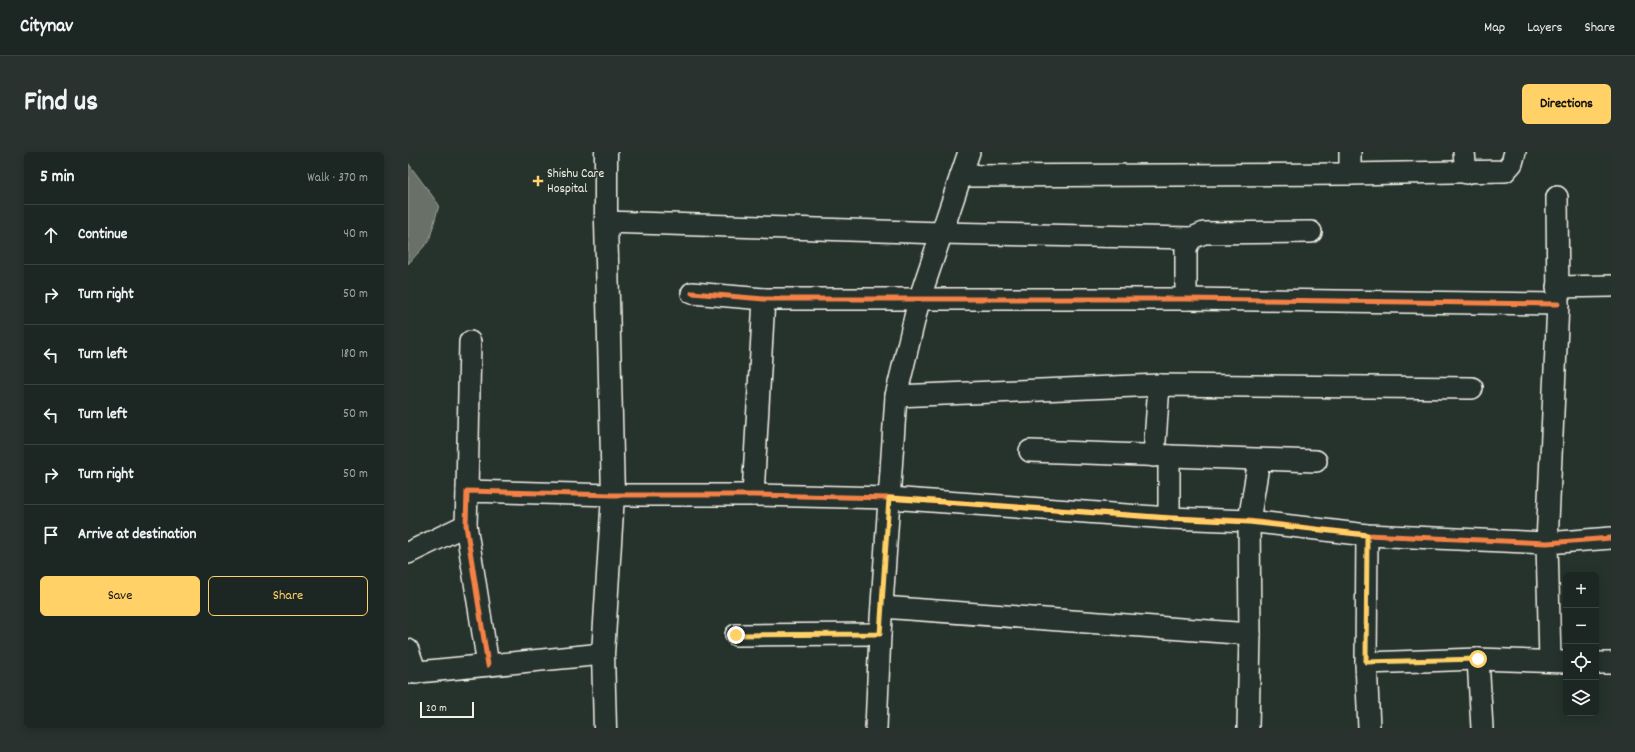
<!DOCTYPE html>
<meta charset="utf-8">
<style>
body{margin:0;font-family:Dekko,sans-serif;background:#29322f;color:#f1f3f6}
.controls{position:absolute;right:12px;bottom:12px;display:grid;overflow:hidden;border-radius:6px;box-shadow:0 2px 10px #0003}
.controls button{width:36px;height:36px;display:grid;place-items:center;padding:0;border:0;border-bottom:1px solid #3a4340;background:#1c2622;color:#f1f3f6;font:20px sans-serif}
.scale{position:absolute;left:12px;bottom:10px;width:54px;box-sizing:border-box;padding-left:4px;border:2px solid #f4f1e8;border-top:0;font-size:11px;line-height:14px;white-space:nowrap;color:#f4f1e8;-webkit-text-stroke:3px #26332d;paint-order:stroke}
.stop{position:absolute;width:12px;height:12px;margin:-9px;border:3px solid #ffd166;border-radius:50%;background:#fff}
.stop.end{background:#ffd166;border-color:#fff;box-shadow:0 1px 4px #0008}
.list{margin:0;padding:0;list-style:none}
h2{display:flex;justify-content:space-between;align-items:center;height:52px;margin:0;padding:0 16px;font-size:17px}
h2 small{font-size:13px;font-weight:400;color:#a0a5a5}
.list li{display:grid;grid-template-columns:26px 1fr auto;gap:12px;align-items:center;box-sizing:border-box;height:60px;padding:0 16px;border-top:1px solid #3a4340}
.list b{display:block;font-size:15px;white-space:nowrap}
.list em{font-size:13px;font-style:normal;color:#a0a5a5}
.actions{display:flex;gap:8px;padding:12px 16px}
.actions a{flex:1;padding:9px 0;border:1px solid #ffd166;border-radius:6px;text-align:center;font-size:14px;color:#ffd166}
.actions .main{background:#ffd166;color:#111}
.icon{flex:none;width:22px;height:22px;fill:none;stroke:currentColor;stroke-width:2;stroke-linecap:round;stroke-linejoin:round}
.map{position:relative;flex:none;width:1203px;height:576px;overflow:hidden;border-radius:6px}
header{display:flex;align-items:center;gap:24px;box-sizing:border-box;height:56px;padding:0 20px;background:#1c2622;border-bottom:1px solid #3a4340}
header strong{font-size:19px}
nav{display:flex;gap:22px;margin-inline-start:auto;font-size:14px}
.intro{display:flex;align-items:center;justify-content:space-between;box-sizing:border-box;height:96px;padding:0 24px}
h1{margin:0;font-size:28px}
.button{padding:10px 18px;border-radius:6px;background:#ffd166;color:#111;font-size:14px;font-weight:700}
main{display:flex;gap:24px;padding:0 24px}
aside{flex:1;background:#1c2622;border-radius:6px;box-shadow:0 2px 10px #0003}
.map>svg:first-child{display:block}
.water{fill:#676f68;stroke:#9fa39b}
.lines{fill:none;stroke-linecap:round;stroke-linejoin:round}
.minor-casing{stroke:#f4f1e8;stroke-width:24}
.tertiary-casing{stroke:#f4f1e8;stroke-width:25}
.minor{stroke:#26332d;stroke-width:21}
.tertiary{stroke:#26332d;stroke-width:22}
.cycleway-casing{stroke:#26332d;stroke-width:8}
.cycleway{stroke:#f48246;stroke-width:5}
.route{stroke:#ffd166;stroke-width:5}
.poi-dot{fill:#ffd166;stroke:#26332d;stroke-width:1.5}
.labels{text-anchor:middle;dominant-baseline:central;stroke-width:3;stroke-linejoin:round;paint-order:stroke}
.poi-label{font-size:13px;fill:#f4f1e8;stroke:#26332d;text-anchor:start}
</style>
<header>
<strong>Citynav</strong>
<nav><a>Map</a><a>Layers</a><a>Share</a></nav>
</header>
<div class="intro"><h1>Find us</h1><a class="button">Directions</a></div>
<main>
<aside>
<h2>5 min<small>Walk · 370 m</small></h2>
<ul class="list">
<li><svg class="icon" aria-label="ahead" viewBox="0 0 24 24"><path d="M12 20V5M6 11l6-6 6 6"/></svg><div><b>Continue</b></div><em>40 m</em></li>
<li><svg class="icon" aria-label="right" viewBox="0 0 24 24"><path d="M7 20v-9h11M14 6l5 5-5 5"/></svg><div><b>Turn right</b></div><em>50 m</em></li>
<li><svg class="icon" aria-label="left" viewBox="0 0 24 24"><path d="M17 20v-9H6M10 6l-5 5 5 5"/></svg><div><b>Turn left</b></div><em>180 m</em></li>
<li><svg class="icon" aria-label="left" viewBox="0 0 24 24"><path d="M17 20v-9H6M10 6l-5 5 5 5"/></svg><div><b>Turn left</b></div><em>50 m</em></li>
<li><svg class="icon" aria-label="right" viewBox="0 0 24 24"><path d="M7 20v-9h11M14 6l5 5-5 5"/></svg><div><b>Turn right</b></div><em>50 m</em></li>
<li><svg class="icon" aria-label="arrive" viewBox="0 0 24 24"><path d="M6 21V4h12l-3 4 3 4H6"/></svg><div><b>Arrive at destination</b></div></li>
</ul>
<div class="actions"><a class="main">Save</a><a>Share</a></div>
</aside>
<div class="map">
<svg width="1203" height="576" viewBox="0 0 1203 576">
<rect width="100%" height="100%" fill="#26332d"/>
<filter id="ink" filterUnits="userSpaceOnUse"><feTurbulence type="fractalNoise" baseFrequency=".025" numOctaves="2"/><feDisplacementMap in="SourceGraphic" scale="8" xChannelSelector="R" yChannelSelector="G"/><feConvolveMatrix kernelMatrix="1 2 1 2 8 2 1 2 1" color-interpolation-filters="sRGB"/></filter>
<g filter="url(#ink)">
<!-- water -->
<polygon class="water" points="0,11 31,53 21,89 0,112"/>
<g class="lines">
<!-- minor casing -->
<g class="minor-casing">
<g id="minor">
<polyline points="942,0 942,22"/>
<polyline points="1056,0 1058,21"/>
<polyline points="553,24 942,22 1097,19 1104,11 1107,0"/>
<polyline points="198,70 533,81 784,86"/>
<polyline points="1149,135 1203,134"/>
<polyline points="284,141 356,147 778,147 1150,152"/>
<polyline points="778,147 778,95 784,86 796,81 903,80"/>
<polyline points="488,244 751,233 1064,236"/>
<polyline points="622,299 908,309"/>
<polyline points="746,304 751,233"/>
<polyline points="59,339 62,190"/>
<polyline points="345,343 356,147"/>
<polyline points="761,366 761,304"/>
<polyline points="959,383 958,511 961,576"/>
<polyline points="0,401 58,373"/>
<polyline points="474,455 842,482"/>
<polyline points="328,483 472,482"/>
<polyline points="0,498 8,521"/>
<polyline points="1070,507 1074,576"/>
<polyline points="1142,509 1139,391 1150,152 1149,45"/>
<polyline points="958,511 1070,507 1158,510"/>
<polyline points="1188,511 1203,511"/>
<polyline points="80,513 58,373 59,339 205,343 345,343 481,346 761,366 841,369 959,383 1139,391 1203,386"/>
<polyline points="0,521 195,502"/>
<polyline points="468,576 472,482 488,244 511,148 561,0"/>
<polyline points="840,576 842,482 841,369 851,308"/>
</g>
</g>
<!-- tertiary casing -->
<g class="tertiary-casing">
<polyline id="tertiary" points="197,576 195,502 205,343 198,70 198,0"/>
</g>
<!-- minor -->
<use href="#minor" class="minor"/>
<!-- tertiary -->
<use href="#tertiary" class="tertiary"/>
<!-- cycleway casing -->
<g class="cycleway-casing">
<g id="cycleway">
<polyline points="284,141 356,147 778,147 1150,152"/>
<polyline points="80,513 58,373 59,339 205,343 345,343 481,346 761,366 841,369 959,383 1139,391 1203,386"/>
</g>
</g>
<!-- cycleway -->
<use href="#cycleway" class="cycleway"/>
</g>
</g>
<g class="lines" filter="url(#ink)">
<!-- route -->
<polyline class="route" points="328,483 472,482 481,346 761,366 841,370 959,383 958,510 1070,507"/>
</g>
<!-- markers -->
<path class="poi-dot" d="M128 23h4v4h4v4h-4v4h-4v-4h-4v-4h4z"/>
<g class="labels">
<!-- poi labels -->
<g class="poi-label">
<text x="139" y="22">Shishu Care<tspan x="139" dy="15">Hospital</tspan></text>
</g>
</g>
</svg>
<div class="controls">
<button>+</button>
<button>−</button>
<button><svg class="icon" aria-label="locate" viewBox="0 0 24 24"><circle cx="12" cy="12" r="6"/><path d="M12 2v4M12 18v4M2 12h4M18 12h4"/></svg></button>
<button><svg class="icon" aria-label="layers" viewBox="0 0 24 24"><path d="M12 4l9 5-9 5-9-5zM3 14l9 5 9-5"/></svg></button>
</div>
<div class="scale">20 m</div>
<div class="stop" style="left:1070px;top:507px"></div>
<div class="stop end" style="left:328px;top:483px"></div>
</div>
</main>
